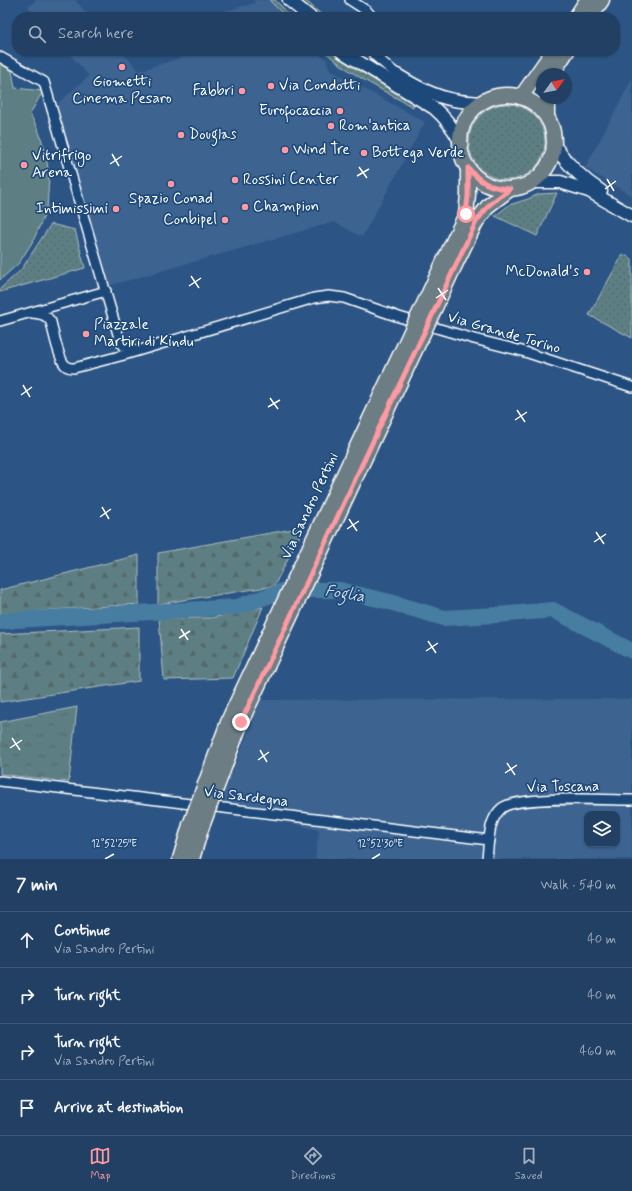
<!DOCTYPE html>
<meta charset="utf-8">
<style>
body{margin:0;font-family:Mynerve,sans-serif;background:#29476a;color:#f1f3f6}
.controls{position:absolute;right:12px;bottom:12px;display:grid;overflow:hidden;border-radius:8px;box-shadow:0 1px 3px #0004}
.controls button{width:36px;height:36px;display:grid;place-items:center;padding:0;border:0;border-bottom:1px solid #3e5978;background:#214064;color:#f1f3f6;font:20px sans-serif}
.compass{position:absolute;left:536px;top:68px;width:36px;height:36px;border-radius:50%;background:#214064;box-shadow:0 1px 3px #0004;rotate:57deg}
.stop{position:absolute;width:12px;height:12px;margin:-9px;border:3px solid #ff9aa2;border-radius:50%;background:#fff}
.stop.end{background:#ff9aa2;border-color:#fff;box-shadow:0 1px 4px #0008}
.list{margin:0;padding:0;list-style:none}
h2{display:flex;justify-content:space-between;align-items:center;height:52px;margin:0;padding:0 16px;font-size:17px}
h2 small{font-size:13px;font-weight:400;color:#a2afbf}
.list li{display:grid;grid-template-columns:26px 1fr auto;gap:12px;align-items:center;box-sizing:border-box;height:56px;padding:0 16px;border-top:1px solid #3e5978}
.list b{display:block;font-size:15px;white-space:nowrap}
.list p{margin:0;font-size:13px;white-space:nowrap;color:#a2afbf}
.list em{font-size:13px;font-style:normal;color:#a2afbf}
.icon{flex:none;width:22px;height:22px;fill:none;stroke:currentColor;stroke-width:2;stroke-linecap:round;stroke-linejoin:round}
.map{position:relative;flex:none;width:632px;height:859px;overflow:hidden}
.search{position:absolute;background:#214064;box-shadow:0 1px 3px #0004;left:12px;right:12px;top:12px;height:44px;display:flex;align-items:center;gap:10px;box-sizing:border-box;padding:0 14px;border-radius:16px;color:#a2afbf;font-size:15px}
.sheet{height:276px;background:#214064}
nav{display:flex;justify-content:space-around;align-items:center;box-sizing:border-box;height:56px;border-top:1px solid #3e5978;background:#214064;font-size:11px;color:#a2afbf}
nav a{display:grid;justify-items:center;gap:2px}
nav .on{color:#ff9aa2}
.map>svg:first-child{display:block}
.built{fill:#3d6391;fill-rule:evenodd}
.grass{fill:url(#grass-dots);stroke:#aebfc1}
.forest{fill:url(#forest-firs);stroke:#aebfc1}
.park{fill:url(#park-tufts);stroke:#aebfc1}
.garden{fill:#5d7f83;stroke:#aebfc1}
.lines{fill:none;stroke-linecap:round;stroke-linejoin:round}
.river{stroke:#467da1;stroke-width:16}
.minor-casing{stroke:#fff;stroke-width:12}
.secondary-casing{stroke:#fff;stroke-width:15}
.primary-casing{stroke:#fff;stroke-width:17}
.minor{stroke:#1f4a7a;stroke-width:9}
.secondary{stroke:#1f4a7a;stroke-width:12}
.primary{stroke:#6d7d84;stroke-width:14}
.primary-bridge-casing{stroke:#fff;stroke-width:17;stroke-linecap:butt}
.primary-bridge{stroke:#6d7d84;stroke-width:14}
.route{stroke:#ff9aa2;stroke-width:5}
.ticks{fill:none;stroke:#fff;stroke-width:1.5}
.poi-dot{fill:#ff9aa2;stroke:#1f4a7a;stroke-width:1.5}
.labels{text-anchor:middle;dominant-baseline:central;stroke-width:3.5;stroke-linejoin:round;paint-order:stroke}
.poi-label{font-size:15px;fill:#fff;stroke:#1f4a7a;text-anchor:start}
.street-label{font-size:15px;fill:#fff;stroke:#1f4a7a}
.water-label{font-size:16px;font-style:italic;fill:#d1dee8;stroke:#1f4a7a}
.ticks-label{font-size:10px;text-anchor:middle;fill:#fff;stroke:#1f4a7a;stroke-width:3.5;stroke-linejoin:round;paint-order:stroke}
</style>
<div class="map">
<svg width="632" height="859" viewBox="0 0 632 859">
<defs>
<pattern id="grass-dots" width="8" height="8" patternUnits="userSpaceOnUse"><rect width="8" height="8" fill="#5d7f83"/><path d="M2 2h.1M6 6h.1" fill="none" stroke="#55686a" stroke-width="1.8" stroke-linecap="round"/></pattern>
<pattern id="forest-firs" width="22" height="20" patternUnits="userSpaceOnUse"><rect width="22" height="20" fill="#5d7f83"/><path d="M5 1l3.5 6h-7zM16 11l3.5 6h-7z" fill="#55686a"/></pattern>
<pattern id="park-tufts" width="24" height="20" patternUnits="userSpaceOnUse"><rect width="24" height="20" fill="#5d7f83"/><path d="M3 7l-1-3M5 7V3M7 7l1-3M15 17l-1-3M17 17v-4M19 17l1-3" fill="none" stroke="#55686a"/></pattern>
</defs>
<rect width="100%" height="100%" fill="#2c5585"/>
<filter id="ink" filterUnits="userSpaceOnUse"><feTurbulence type="fractalNoise" baseFrequency=".025" numOctaves="2"/><feDisplacementMap in="SourceGraphic" scale="8" xChannelSelector="R" yChannelSelector="G"/><feConvolveMatrix kernelMatrix="1 2 1 2 8 2 1 2 1" color-interpolation-filters="sRGB"/></filter>
<g filter="url(#ink)">
<!-- built -->
<g class="built">
<polygon points="36,0 75,0 90,17 36,17 28,7"/>
<polygon points="254,0 269,0 285,17 222,17 225,11 255,3"/>
<polygon points="67,51 121,51 139,71 203,51 312,51 326,59 330,70 425,122 362,237 334,222 108,286 56,105 89,76"/>
<polygon points="632,79 632,196 585,168"/>
<path d="M632 699V859H315L319 830 261 816 217 811 261 700ZM587 814H617V844H587Z"/>
</g>
<!-- grass -->
<g class="grass">
<polygon points="269,0 275,0 292,17 286,17"/>
<path d="M297 0H305L324 17C311 17 305 8 297 0Z"/>
<path d="M324 51H335L414 100 413 107C382 90 351 75 324 51Z"/>
<circle cx="507" cy="142" r="38"/>
<polygon points="557,193 537,236 495,216 509,205 528,199 539,194"/>
<polygon points="51,224 75,230 85,268 0,292 0,289 21,270"/>
<polygon points="623,254 632,259 632,338 589,315"/>
</g>
<!-- forest -->
<g class="forest">
<polygon points="304,527 274,586 158,604 158,553"/>
<polygon points="139,555 139,604 52,610 0,615 0,590"/>
<polygon points="263,607 233,678 164,680 159,618 211,618"/>
<polygon points="139,627 139,681 0,702 0,634"/>
</g>
<!-- park -->
<polygon class="park" points="77,707 69,782 0,774 0,722"/>
<!-- garden -->
<polygon class="garden" points="0,64 12,71 15,88 43,91 30,114 38,129 46,153 49,178 47,209 33,241 19,263 0,280"/>
<g class="lines">
<!-- river -->
<polyline class="river" points="0,622 15,620 237,607 285,590 340,590 390,602 444,618 497,615 553,610 632,651"/>
<!-- minor casing -->
<g class="minor-casing">
<g id="minor">
<polyline points="350,0 367,11 372,17"/>
<polyline points="373,51 374,55 400,77"/>
<polyline points="0,57 44,82 120,341 123,346 136,350"/>
<path d="M32 313C40 314 46 314 51 322 53 331 59 359 65 365 67 368 71 368 74 368L124 355 314 298 329 296 344 298 399 317 474 339 522 351 632 387"/>
<polyline points="0,321 106,291"/>
<polyline points="0,781 489,840"/>
<path d="M487 859C489 842 488 819 502 808 518 795 608 800 632 800"/>
</g>
</g>
<!-- secondary casing -->
<g class="secondary-casing">
<g id="secondary">
<polyline points="289,0 310,17"/>
<path d="M341 51 434 108C446 118 453 128 460 141"/>
<path d="M397 75C415 86 433 96 454 100 463 102 472 102 481 103"/>
<path d="M554 145C567 164 582 179 601 191"/>
<polyline points="532,182 560,182 589,191 632,216"/>
</g>
</g>
<!-- primary casing -->
<g class="primary-casing">
<g id="primary">
<polyline points="576,17 587,0"/>
<polyline points="590,17 602,0"/>
<polyline points="552,74 567,51"/>
<circle cx="507" cy="142" r="47"/>
<polyline points="521,97 553,51"/>
<polyline points="547,98 547,117"/>
<polyline points="444,261 466,214 468,195 468,168"/>
<polyline points="455,265 476,222 489,205 510,189"/>
<polyline points="180,859 190,825"/>
<polyline points="192,859 201,829"/>
</g>
</g>
<!-- minor -->
<use href="#minor" class="minor"/>
<!-- secondary -->
<use href="#secondary" class="secondary"/>
<!-- primary -->
<use href="#primary" class="primary"/>
<!-- primary-bridge casing -->
<g class="primary-bridge-casing">
<g id="primary-bridge">
<polyline points="190,825 230,717 444,261"/>
<polyline points="201,829 241,722 455,265"/>
</g>
</g>
<!-- primary-bridge -->
<use href="#primary-bridge" class="primary-bridge"/>
</g>
</g>
<g class="lines" filter="url(#ink)">
<!-- route -->
<path class="route" d="M241 722 476 222 489 205 510 189C490 188 481 183 468 168V196L466 214"/>
</g>
<!-- ticks -->
<path class="ticks" d="M112 154 119 166M110 164 122 156M359 167 367 178M357 176 369 169M607 179 614 191M605 189 616 181M191 276 199 288M189 286 201 278M438 288 446 300M436 298 448 290M23 385 30 397M21 395 32 387M270 398 278 409M268 407 280 400M517 410 525 422M515 420 527 412M102 507 109 519M100 517 111 509M349 519 357 531M347 529 359 521M596 532 604 544M594 542 606 534M181 629 188 640M179 638 190 631M428 641 436 653M426 651 438 643M12 738 20 750M10 748 22 740M260 750 267 762M258 760 269 752M507 763 515 775M505 773 517 765M105 859 114 854M372 859 380 854"/>
<!-- markers -->
<g class="poi-dot">
<circle cx="122" cy="67" r="4"/>
<circle cx="271" cy="86" r="4"/>
<circle cx="242" cy="91" r="4"/>
<circle cx="340" cy="111" r="4"/>
<circle cx="331" cy="126" r="4"/>
<circle cx="181" cy="135" r="4"/>
<circle cx="285" cy="150" r="4"/>
<circle cx="364" cy="153" r="4"/>
<circle cx="24" cy="165" r="4"/>
<circle cx="235" cy="180" r="4"/>
<circle cx="171" cy="184" r="4"/>
<circle cx="245" cy="207" r="4"/>
<circle cx="116" cy="209" r="4"/>
<circle cx="225" cy="220" r="4"/>
<circle cx="587" cy="272" r="4"/>
<circle cx="86" cy="334" r="4"/>
</g>
<g class="labels">
<!-- poi labels -->
<g class="poi-label">
<text x="122" y="82" text-anchor="middle">Giometti<tspan x="122" dy="17">Cinema Pesaro</tspan></text>
<text x="279" y="86">Via Condotti</text>
<text x="234" y="91" text-anchor="end">Fabbri</text>
<text x="332" y="111" text-anchor="end">Eurofocaccia</text>
<text x="339" y="126">Rom'antica</text>
<text x="189" y="135">Douglas</text>
<text x="293" y="150">Wind Tre</text>
<text x="372" y="153">Bottega Verde</text>
<text x="32" y="156">Vitrifrigo<tspan x="32" dy="17">Arena</tspan></text>
<text x="243" y="180">Rossini Center</text>
<text x="171" y="199" text-anchor="middle">Spazio Conad</text>
<text x="253" y="207">Champion</text>
<text x="108" y="209" text-anchor="end">Intimissimi</text>
<text x="217" y="220" text-anchor="end">Conbipel</text>
<text x="579" y="272" text-anchor="end">McDonald's</text>
<text x="94" y="325">Piazzale<tspan x="94" dy="17">Martiri di Kindu</tspan></text>
</g>
<!-- street labels -->
<g class="street-label">
<text transform="translate(504 333) rotate(16)">Via Grande Torino</text>
<text transform="translate(310 506) rotate(-65)">Via Sandro Pertini</text>
<text transform="translate(563 787) rotate(-1)">Via Toscana</text>
<text transform="translate(246 797) rotate(7)">Via Sardegna</text>
</g>
<!-- water labels -->
<g class="water-label">
<text transform="translate(345 594) rotate(9)">Foglia</text>
</g>
</g>
<g class="ticks-label">
<text x="114" y="847">12°52'25"E</text>
<text x="380" y="847">12°52'30"E</text>
</g>
</svg>
<div class="controls">
<button><svg class="icon" aria-label="layers" viewBox="0 0 24 24"><path d="M12 4l9 5-9 5-9-5zM3 14l9 5 9-5"/></svg></button>
</div>
<svg class="compass" viewBox="-18 -18 36 36"><path d="M0-13l5 13h-10z" fill="#e53935"/><path d="M0 13l5-13h-10z" fill="#a2afbf"/></svg>
<div class="stop" style="left:466px;top:214px"></div>
<div class="stop end" style="left:241px;top:722px"></div>
<div class="search"><svg class="icon" aria-label="search" viewBox="0 0 24 24"><circle cx="10" cy="10" r="6"/><path d="M15 15l6 6"/></svg>Search here</div>
</div>
<section class="sheet">
<h2>7 min<small>Walk · 540 m</small></h2>
<ul class="list">
<li><svg class="icon" aria-label="ahead" viewBox="0 0 24 24"><path d="M12 20V5M6 11l6-6 6 6"/></svg><div><b>Continue</b><p>Via Sandro Pertini</p></div><em>40 m</em></li>
<li><svg class="icon" aria-label="right" viewBox="0 0 24 24"><path d="M7 20v-9h11M14 6l5 5-5 5"/></svg><div><b>Turn right</b></div><em>40 m</em></li>
<li><svg class="icon" aria-label="right" viewBox="0 0 24 24"><path d="M7 20v-9h11M14 6l5 5-5 5"/></svg><div><b>Turn right</b><p>Via Sandro Pertini</p></div><em>460 m</em></li>
<li><svg class="icon" aria-label="arrive" viewBox="0 0 24 24"><path d="M6 21V4h12l-3 4 3 4H6"/></svg><div><b>Arrive at destination</b></div></li>
</ul>
</section>
<nav>
<a class="on"><svg class="icon" aria-label="map" viewBox="0 0 24 24"><path d="M3 6l6-2 6 2 6-2v14l-6 2-6-2-6 2zM9 4v14M15 6v14"/></svg>Map</a>
<a><svg class="icon" aria-label="directions" viewBox="0 0 24 24"><path d="M12 3l9 9-9 9-9-9zM9 14v-3h6M13 9l2 2-2 2"/></svg>Directions</a>
<a><svg class="icon" aria-label="saved" viewBox="0 0 24 24"><path d="M7 4h10v16l-5-4-5 4z"/></svg>Saved</a>
</nav>
